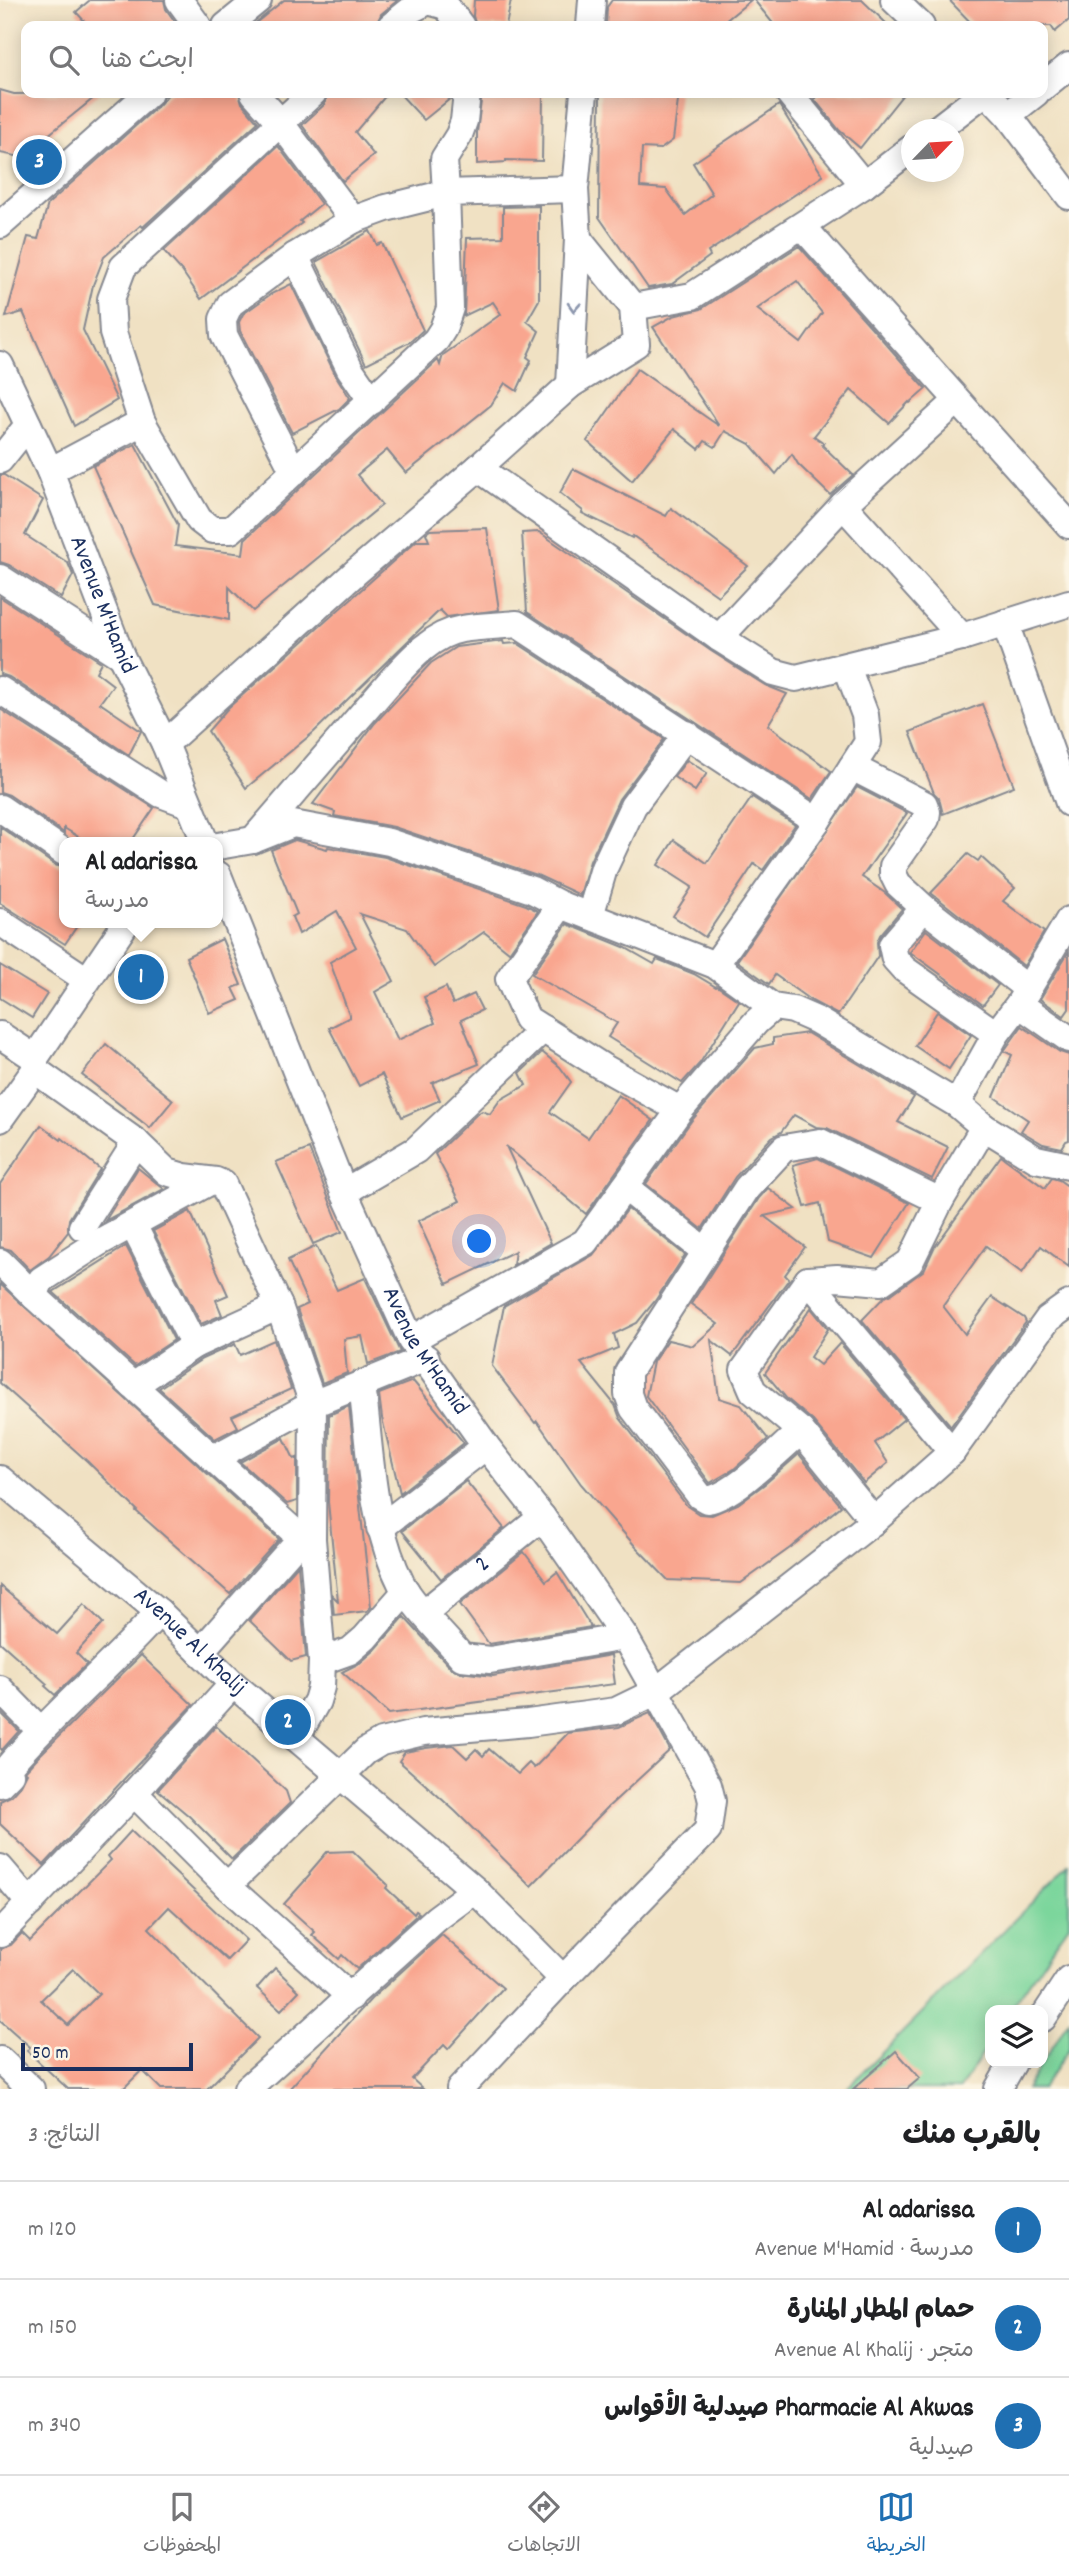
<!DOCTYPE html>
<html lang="ar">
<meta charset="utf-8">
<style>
body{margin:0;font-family:Dekko,"Playpen Sans Arabic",sans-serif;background:#f2f2f2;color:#202124;direction:rtl}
.controls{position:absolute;right:21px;bottom:21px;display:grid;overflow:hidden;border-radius:14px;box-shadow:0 4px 18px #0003}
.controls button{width:63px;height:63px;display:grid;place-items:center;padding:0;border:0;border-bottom:2px solid #e0e0e0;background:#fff;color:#202124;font:35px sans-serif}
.compass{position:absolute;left:901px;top:119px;width:63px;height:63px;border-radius:50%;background:#fff;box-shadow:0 4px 18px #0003;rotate:65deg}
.scale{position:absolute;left:21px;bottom:18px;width:172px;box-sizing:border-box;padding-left:7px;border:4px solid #1b2f5e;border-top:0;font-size:19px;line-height:24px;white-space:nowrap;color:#1b2f5e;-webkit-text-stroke:5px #fcf5e5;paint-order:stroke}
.you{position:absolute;left:480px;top:1242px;width:24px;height:24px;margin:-18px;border:5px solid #fff;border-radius:50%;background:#1a73e8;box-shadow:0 0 0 10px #1a73e833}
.badge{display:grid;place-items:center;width:46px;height:46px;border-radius:50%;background:#1f6fb2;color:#fff;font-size:23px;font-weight:700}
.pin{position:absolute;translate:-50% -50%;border:4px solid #fff;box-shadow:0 2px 7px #0006}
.popup{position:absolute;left:59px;top:837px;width:164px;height:91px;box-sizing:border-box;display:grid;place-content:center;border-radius:14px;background:#fff;filter:drop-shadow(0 2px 5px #0005);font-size:23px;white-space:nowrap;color:#757577}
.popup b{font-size:26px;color:#202124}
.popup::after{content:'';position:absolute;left:50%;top:100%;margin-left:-14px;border:14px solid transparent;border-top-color:#fff}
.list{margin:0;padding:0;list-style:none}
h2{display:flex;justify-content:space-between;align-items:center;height:91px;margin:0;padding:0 28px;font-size:30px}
h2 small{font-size:23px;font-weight:400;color:#757577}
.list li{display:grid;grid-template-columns:46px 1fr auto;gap:21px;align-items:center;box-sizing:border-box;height:98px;padding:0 28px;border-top:2px solid #e0e0e0}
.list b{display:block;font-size:26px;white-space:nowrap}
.list p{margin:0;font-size:23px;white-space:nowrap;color:#757577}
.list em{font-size:23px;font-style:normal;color:#757577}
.icon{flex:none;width:38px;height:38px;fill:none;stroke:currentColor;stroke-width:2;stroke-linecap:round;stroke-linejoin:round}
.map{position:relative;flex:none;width:1069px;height:2089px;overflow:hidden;direction:ltr}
.search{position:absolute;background:#fff;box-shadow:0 4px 18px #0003;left:21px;right:21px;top:21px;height:77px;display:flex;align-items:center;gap:18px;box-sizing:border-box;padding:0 24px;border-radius:14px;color:#757577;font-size:26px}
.sheet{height:385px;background:#fff}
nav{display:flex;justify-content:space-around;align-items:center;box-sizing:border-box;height:98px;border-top:2px solid #e0e0e0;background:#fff;font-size:19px;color:#757577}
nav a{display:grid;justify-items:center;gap:4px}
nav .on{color:#1f6fb2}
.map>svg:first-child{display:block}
.green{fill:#7cd69c;stroke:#4c827d;stroke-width:2}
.building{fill:#f9a68f;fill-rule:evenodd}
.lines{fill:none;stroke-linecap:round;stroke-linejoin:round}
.minor-casing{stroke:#868890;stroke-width:30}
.minor{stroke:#fff;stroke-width:26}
.oneway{stroke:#8d97ae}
.labels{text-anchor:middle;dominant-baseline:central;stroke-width:5;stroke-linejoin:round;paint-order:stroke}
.street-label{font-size:24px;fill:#1b2f5e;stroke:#fcf5e5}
</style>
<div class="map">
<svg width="1069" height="2089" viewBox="0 0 1069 2089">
<rect width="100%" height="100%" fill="#fcf5e5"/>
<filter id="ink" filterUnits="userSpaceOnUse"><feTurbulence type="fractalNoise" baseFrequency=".0143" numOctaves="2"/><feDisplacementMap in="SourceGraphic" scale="14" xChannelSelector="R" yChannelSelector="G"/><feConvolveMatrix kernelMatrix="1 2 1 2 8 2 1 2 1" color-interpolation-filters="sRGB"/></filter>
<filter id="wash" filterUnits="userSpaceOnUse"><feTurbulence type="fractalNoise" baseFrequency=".00686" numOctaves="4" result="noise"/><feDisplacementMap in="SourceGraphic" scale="28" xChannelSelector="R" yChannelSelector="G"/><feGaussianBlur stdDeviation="1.57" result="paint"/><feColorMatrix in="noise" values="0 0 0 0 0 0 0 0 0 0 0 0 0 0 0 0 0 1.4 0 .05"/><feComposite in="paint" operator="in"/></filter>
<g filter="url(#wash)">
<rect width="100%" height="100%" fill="#f0e1c3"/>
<!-- green -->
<g class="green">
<polygon points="1069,1865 1069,1925 1010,2010 990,2010 990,2042 960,2089 846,2089"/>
<polygon points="1069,2020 1069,2049 1042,2089 1026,2089"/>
</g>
<g id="blocks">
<!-- building -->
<g class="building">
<polygon points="90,0 164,0 166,9 176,23 173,26 89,26 76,12"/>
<polygon points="284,0 398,0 381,14 376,26 252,26"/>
<polygon points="474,0 511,0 506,26 476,26 473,16"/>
<polygon points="612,0 751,0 719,26 606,26 607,7"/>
<polygon points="754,0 862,0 889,26 775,26"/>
<polygon points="949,0 1069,0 1069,20 1055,32 1051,26 974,26"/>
<polygon points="0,90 14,94 100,93 21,157 0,153"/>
<polygon points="169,93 239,93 242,103 258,122 143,227 141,225 104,257 93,285 83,330 117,400 74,426 23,312 6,317 28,237 38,239 48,204 159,105"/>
<polygon points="328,93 388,93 355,132 374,155 343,181 302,125 324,105"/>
<polygon points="399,93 451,93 451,98 424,120"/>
<polygon points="482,93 543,93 542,161 506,160 506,162 477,164 477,133"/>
<polygon points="600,93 679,93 673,140 661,149 642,148 640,187 666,189 685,215 712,194 693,163 779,105 823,176 708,252 710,256 672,284 648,288 599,217"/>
<polygon points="821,93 904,93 860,148 839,130 814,99"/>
<polygon points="278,146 321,204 300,221 302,223 201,299 182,271 164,251"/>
<polygon points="539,206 539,300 527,321 539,331 527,357 531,360 517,391 505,383 491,405 406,473 387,450 357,475 382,505 253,611 229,587 229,620 155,605 93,466 135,444 178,525 175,546 243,554 245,539 438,360 440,365 443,355 501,314 493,302 464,316 467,238 503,237 503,207"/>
<polygon points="370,231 377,245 382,243 423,330 410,342 366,364 316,262"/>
<path d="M799 246 926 389 910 403 909 402 889 423 851 390 814 436 824 443 822 445 853 475 830 495 798 464 792 454 776 474 750 444 725 431 715 447 705 441 699 449 674 429 632 481 587 441 637 369 719 426 653 327 673 316 701 309ZM797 281 822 313 801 343 757 309Z"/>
<polygon points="291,284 336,376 350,398 339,409 292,433 240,331 239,322 243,314 271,294"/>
<polygon points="573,469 666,516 671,508 748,566 718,596 633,536 632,538 582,513 583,511 560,493"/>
<polygon points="0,475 4,475 43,500 25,535 68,563 73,575 61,598 9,565 0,562"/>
<polygon points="487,528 499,610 447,617 440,610 314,732 246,788 208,731 228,708 416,541 429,541 426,533 430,530"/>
<polygon points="539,532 711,651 765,685 787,694 768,725 831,771 812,799 527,612 522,533"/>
<polygon points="0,597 101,662 96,672 113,685 100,703 141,731 129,755 9,677 0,674"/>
<polygon points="503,641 504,644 517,643 664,739 619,799 590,861 580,895 537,875 394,827 334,816 335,812 313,804 375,723 431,663 456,647"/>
<polygon points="982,704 1014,786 943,814 939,798 934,793 910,732"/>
<polygon points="0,709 154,808 131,842 87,842 64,828 64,833 9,795 0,792"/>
<polygon points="687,760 707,773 695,791 674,777"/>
<polygon points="857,787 907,813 862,877 885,893 902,909 880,935 877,942 878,956 838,1015 810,1000 775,975 769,984 737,961"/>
<polygon points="752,797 795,825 763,870 754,864 705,937 673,916 692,887 658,865 674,840 707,863"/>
<polygon points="0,827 55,865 64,868 64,923 79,923 65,944 0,903"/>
<polygon points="295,840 327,849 328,847 385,857 526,905 538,911 509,952 484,932 434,967 407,929 360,914 394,981 375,992 398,1040 435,1023 424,997 446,987 453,1004 474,994 482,1010 461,1020 479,1064 432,1083 440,1100 402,1117 382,1074 359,1086 329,1028 350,1017 330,962 356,947 337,911 299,934 292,917 297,914 271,850"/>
<polygon points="968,854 978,861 981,857 1015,888 1003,901 1044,932 1024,966 931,893"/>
<polygon points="567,924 624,947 654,964 657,959 694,974 716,987 717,986 739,1001 700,1063 682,1083 608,1037 617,1023 532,974"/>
<polygon points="926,930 998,985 983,1005 910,952"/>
<polygon points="222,939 241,985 233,988 239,1000 209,1013 186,957"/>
<polygon points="1069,951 1069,1009 1064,1016 1040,999"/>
<polygon points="0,965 47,994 32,1018 0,998"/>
<polygon points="937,1012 971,1035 949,1069 915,1046"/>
<polygon points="1022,1026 1060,1052 1069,1055 1069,1140 1066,1141 1062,1148 1043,1144 1021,1131 1028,1120 994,1097 1012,1055 1004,1051"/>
<polygon points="807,1033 914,1097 898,1122 948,1147 932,1179 827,1128 816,1127 794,1115 781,1132 772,1137 735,1177 702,1229 646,1184 692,1120 755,1048 773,1044 773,1038"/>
<polygon points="106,1044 173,1100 150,1128 82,1075"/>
<polygon points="542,1052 560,1067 571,1082 550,1112 588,1138 618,1095 653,1120 586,1214 506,1146 551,1243 513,1265 515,1251 447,1284 418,1221 460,1201 435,1154 477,1114 482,1111 490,1114 500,1100 526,1085 520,1073"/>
<polygon points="41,1125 61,1140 62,1138 100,1169 69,1219 68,1232 49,1256 30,1270 11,1250 0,1247 0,1184"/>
<polygon points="309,1149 342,1232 313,1244 276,1162"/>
<polygon points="1001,1156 1045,1188 1052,1178 1059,1180 1069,1187 1069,1267 1041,1246 1022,1273 986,1246 943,1306 965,1334 992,1297 1024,1318 1026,1322 951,1426 862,1320 884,1297 890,1295 924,1270 934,1248"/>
<polygon points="818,1158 909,1203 874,1258 828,1242 820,1203 805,1207 793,1165"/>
<polygon points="138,1168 164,1189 105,1221"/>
<polygon points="768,1188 796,1209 764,1216 805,1247 785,1275 789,1279 732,1356 711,1340 719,1398 741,1405 768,1439 734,1469 710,1483 646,1396 653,1362 668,1340 693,1346 718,1324 691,1304 759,1198"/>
<polygon points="628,1209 685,1255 655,1301 637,1323 614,1334 618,1348 581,1363 615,1405 620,1418 687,1506 699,1514 712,1515 738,1504 766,1483 799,1454 841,1506 790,1548 741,1583 668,1580 636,1547 581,1484 537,1421 535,1423 492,1366 504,1306 593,1255"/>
<polygon points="190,1211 228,1295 216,1300 222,1315 201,1324 153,1231"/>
<polygon points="126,1246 174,1340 135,1366 53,1292"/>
<polygon points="316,1246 337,1290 365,1278 400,1352 368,1364 362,1336 344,1339 347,1373 322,1383 297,1309 308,1304 288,1260"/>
<polygon points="0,1284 279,1539 230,1594 136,1511 137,1510 87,1461 0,1383"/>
<polygon points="811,1308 828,1329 810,1357 820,1365 840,1343 904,1419 875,1443 888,1463 864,1483 813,1421 786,1398 765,1373"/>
<polygon points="274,1340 291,1389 232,1416 238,1427 215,1439 159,1388 202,1359 235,1344 240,1355"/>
<polygon points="413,1381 464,1443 400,1493 382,1418 379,1394"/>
<polygon points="349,1406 371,1607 367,1611 334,1615 332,1595 338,1601 328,1502 329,1415"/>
<polygon points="284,1438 294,1459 297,1458 297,1501 287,1504 240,1462"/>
<polygon points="466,1481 504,1528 441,1579 402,1531"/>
<polygon points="524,1552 546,1581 557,1572 591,1627 489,1644 460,1604"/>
<polygon points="298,1565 306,1657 291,1661 249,1620"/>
<polygon points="0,1586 57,1634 84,1604 103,1623 76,1653 87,1664 55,1695 45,1686 47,1684 0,1642"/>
<polygon points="404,1617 450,1667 459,1672 493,1676 611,1655 615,1684 389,1714 342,1672 360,1663 375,1650"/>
<polygon points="141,1655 193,1705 44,1865 0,1824 0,1801 11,1796 21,1785 27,1773 25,1771 38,1757"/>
<polygon points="0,1712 19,1731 2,1750 0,1748"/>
<polygon points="650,1713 670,1750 607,1808 531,1886 455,1811 399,1761 405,1752 426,1748 453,1745 467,1758 476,1749 483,1756 489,1749 518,1774 529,1763 534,1768 568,1733 619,1727"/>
<polygon points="216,1726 286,1791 290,1803 232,1859 189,1816 158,1790"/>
<path d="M131 1831 246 1940 227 1960 169 1907 149 1928 258 2038 207 2089H161L142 2070 123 2089H68L27 2051 30 2047 0 2020V1949L11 1945 22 1933 30 1941 111 1860 108 1856ZM73 1969 99 1994 68 2025 41 2000Z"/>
<polygon points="353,1851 388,1885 386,1888 414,1914 416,1911 419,1913 357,1969 342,1955 339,1959 312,1935 315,1932 284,1904 310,1875 309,1873 327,1852"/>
<polygon points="442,1935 503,1988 448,2049 444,2045 412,2079 423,2089 289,2089 371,1999"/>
<polygon points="275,1968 299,1991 281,2010 257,1988"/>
<polygon points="896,2051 920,2078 907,2089 853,2089"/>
</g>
</g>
</g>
<g filter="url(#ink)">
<use href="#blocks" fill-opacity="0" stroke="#868890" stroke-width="2"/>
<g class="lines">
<!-- minor casing -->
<g class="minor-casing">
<g id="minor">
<polyline points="179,0 198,26"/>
<polyline points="894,0 921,26"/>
<polyline points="226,26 258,0"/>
<polyline points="391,26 412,9 428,1 446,6 461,26"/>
<polyline points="590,26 592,0"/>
<polyline points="1043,87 1069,66"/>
<polyline points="254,93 279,121 353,220"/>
<polyline points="313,93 123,267 111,299 113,333 142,422 199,520 212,530 231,530 436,340 443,329 450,308 446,193 575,189"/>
<polyline points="789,93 864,185"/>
<polyline points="987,93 1008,115 1069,196"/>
<polyline points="1008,115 1036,93"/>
<polyline points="936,130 984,93"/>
<polyline points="0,225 149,93"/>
<polyline points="802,226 1069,525"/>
<polyline points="295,256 350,369 372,401"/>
<polyline points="633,307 692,296 864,185 912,148"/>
<path id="s1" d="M0 365 50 471 121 656 165 744 205 842"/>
<polyline points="570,385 578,239 575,189 584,93"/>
<polyline points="0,460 28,425"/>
<polyline points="478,468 719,638 773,672 796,678 962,637 1069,603"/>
<polyline points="50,471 142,422"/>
<polyline points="294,472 224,335 223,319 230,304 295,256 353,220 386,208 446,193 444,159 459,135 464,121 467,93"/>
<polyline points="843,505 962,637"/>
<polyline points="0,578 121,656"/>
<polyline points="1005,623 1069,803"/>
<polyline points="719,638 843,505 957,401"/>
<polyline points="0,690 161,794 188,804"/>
<polyline points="165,744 356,572 478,468 570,385 636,344 633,307 578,239"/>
<polyline points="852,767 924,804 927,812 926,819 893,866 893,874 898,884 924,908 1028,989"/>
<polyline points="0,808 64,852"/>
<path d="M253 840 387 685C407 663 431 634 462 629 480 626 499 626 517 624L817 821"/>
<polyline points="218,846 253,840 293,824 389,842 532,890 561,905 715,965 773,1007"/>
<path id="s2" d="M218 875 344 1192 411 1340 486 1446 542 1517 625 1637 708 1785 712 1801 708 1830 563 1979 460 2089"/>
<polyline points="561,905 509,979 527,1019 601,1066 680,1110"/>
<polyline points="924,908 892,945 895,959 904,969 996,1034"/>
<polyline points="590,916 604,868 633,806 687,734"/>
<polyline points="0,922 87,980"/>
<polyline points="715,965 817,821 868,742 865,715 847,667"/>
<polyline points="1019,1004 1069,1039"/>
<polyline points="0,1035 35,1058"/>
<polyline points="35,1070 136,1142 167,1172 184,1177 216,1181 223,1184 279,1306 313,1404 312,1539 322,1661 321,1687 317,1701 296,1738"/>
<polyline points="957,1104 996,1034 1019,1004 1069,920"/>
<polyline points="0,1119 35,1070 35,1058 126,923"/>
<polyline points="984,1127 1036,1159 1069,1166"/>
<polyline points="625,1187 706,1252"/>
<polyline points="344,1192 416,1150 543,1029"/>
<polyline points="133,1225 194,1345"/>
<polyline points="82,1227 136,1142"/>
<polyline points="0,1262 34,1296 301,1538 312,1539"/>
<polyline points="808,1280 952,1452"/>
<polyline points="34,1296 41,1280 98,1243 211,1181"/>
<polyline points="411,1340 585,1242 680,1110 756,1022 773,1007 793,1010 816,1020 957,1104 984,1127 940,1201 910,1262 881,1282 837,1278 808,1280 744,1370 753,1391 801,1431 874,1521"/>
<path d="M362 1384C370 1448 371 1524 401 1583 412 1605 445 1637 462 1657L490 1660 625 1637"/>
<polyline points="133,1386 194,1345 279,1306"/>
<path d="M801 1431C777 1451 736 1495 707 1500L700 1496 633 1408 628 1394V1372L747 1188 784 1148 820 1142 940 1201"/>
<polyline points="214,1458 313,1404 426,1358"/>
<path id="s3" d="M0 1479 159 1612 233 1684 475 1890 563 1979"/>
<polyline points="380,1528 486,1446"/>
<path id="s4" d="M425 1612 542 1517"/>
<polyline points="200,1652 301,1538"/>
<polyline points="322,1661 350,1651 365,1638 406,1591"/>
<polyline points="0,1689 40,1730"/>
<path d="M0 1784 10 1774 8 1767C55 1712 111 1666 159 1612"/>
<polyline points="134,1793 227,1886 351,1997"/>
<polyline points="0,1868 30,1903"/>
<polyline points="227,1886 366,1751 381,1742 423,1732 528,1723 616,1711 655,1692 874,1521 952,1452 1048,1319 1069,1304"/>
<polyline points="0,1934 134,1793 233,1684"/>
<polyline points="1043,2018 1069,1979"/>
<polyline points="0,2060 31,2089"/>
<polyline points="247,2089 437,1918 475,1890"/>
<polyline points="998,2089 1013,2063"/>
</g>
</g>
<!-- minor -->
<use href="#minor" class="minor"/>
</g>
<!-- one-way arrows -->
<defs><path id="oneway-chevron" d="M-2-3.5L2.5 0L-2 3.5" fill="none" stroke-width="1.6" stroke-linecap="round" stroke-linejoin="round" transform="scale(1.75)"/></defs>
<use class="oneway" href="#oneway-chevron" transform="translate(574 307) rotate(93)"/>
</g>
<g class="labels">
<!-- street labels -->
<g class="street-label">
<text stroke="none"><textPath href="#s1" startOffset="261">Avenue M'Hamid</textPath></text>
<text stroke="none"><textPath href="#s2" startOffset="520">Avenue M'Hamid</textPath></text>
<text stroke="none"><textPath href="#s4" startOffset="75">2</textPath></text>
<text stroke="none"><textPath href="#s3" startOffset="250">Avenue Al Khalij</textPath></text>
</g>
</g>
</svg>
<div class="controls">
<button><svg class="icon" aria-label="layers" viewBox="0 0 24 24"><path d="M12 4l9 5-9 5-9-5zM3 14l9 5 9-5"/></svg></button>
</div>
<svg class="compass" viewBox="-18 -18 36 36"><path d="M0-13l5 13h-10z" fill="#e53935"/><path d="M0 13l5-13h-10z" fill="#757577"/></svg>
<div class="scale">50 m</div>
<div class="you"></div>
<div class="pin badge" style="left:141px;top:977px">1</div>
<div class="popup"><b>Al adarissa</b>مدرسة</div>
<div class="pin badge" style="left:288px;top:1722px">2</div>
<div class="pin badge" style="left:39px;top:162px">3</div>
<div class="search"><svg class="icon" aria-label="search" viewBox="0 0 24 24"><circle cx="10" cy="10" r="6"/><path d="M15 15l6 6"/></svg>ابحث هنا</div>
</div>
<section class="sheet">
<h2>بالقرب منك<small>النتائج: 3</small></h2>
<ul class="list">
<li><span class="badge">1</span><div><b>Al adarissa</b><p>مدرسة · Avenue M'Hamid</p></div><em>120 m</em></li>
<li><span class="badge">2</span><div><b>حمام المطار المنارة</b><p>متجر · Avenue Al Khalij</p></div><em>150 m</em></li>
<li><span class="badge">3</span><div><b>Pharmacie Al Akwas صيدلية الأقواس</b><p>صيدلية</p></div><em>340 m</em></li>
</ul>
</section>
<nav>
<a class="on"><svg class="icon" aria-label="map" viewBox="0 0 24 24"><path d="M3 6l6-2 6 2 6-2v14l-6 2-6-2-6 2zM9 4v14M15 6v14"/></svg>الخريطة</a>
<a><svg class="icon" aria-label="directions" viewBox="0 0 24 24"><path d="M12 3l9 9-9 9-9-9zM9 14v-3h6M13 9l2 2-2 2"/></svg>الاتجاهات</a>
<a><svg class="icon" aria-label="saved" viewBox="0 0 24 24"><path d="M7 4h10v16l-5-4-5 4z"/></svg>المحفوظات</a>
</nav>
